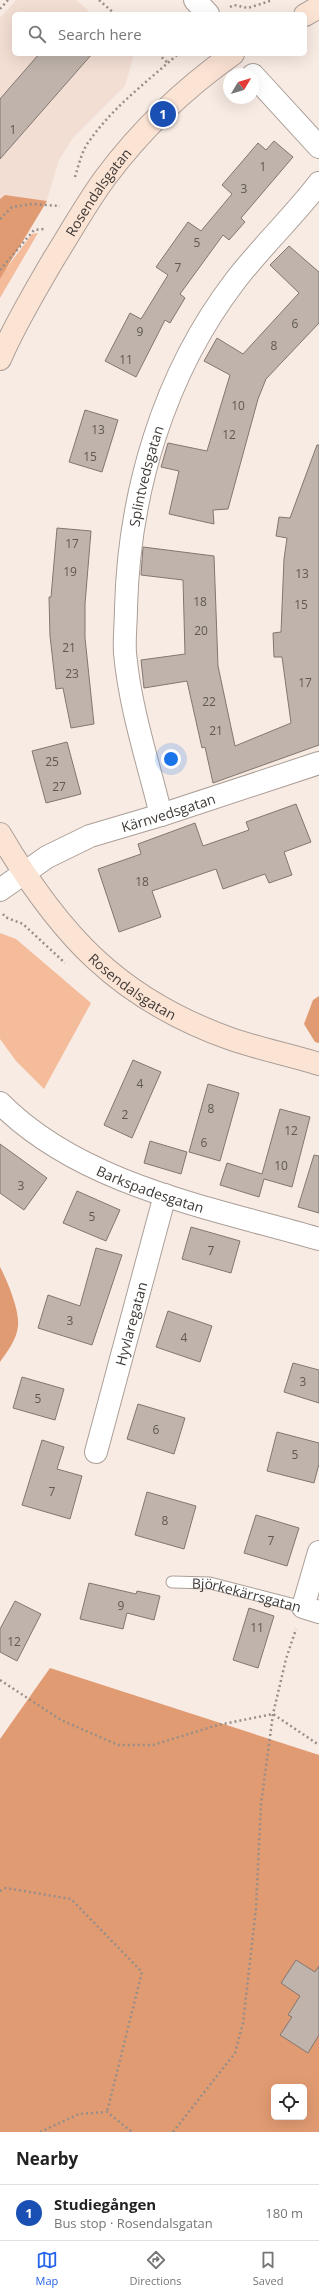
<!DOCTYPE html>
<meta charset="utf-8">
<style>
body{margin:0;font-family:"Open Sans",sans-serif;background:#f6f6f6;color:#222}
.controls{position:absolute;right:12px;bottom:12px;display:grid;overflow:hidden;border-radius:6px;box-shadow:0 4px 16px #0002}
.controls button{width:36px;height:36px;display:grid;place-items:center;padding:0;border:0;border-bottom:1px solid #e0e0e0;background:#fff;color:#222;font:20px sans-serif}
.compass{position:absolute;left:223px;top:68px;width:36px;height:36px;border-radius:50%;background:#fff;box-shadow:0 4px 16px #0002;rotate:52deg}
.you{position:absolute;left:171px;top:759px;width:14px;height:14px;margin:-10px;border:3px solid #fff;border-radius:50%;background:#1a73e8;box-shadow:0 0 0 6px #1a73e833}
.badge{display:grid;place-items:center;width:26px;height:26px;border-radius:50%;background:#2563eb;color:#fff;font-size:13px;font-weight:700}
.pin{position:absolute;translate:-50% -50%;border:2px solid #fff;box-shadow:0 1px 4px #0006}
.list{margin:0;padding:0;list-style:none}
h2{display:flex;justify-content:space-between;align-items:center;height:52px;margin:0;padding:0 16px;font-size:17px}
h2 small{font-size:13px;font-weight:400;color:#767676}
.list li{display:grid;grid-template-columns:26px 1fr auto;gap:12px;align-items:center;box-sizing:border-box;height:56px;padding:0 16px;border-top:1px solid #e0e0e0}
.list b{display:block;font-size:15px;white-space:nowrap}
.list p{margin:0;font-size:13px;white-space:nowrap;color:#767676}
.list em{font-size:13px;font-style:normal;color:#767676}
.icon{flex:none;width:22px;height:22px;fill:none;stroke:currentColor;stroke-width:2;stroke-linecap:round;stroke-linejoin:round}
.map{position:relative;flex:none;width:319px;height:2132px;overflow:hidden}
.search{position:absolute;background:#fff;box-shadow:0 4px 16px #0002;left:12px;right:12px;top:12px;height:44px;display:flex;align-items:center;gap:10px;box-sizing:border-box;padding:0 14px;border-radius:6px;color:#767676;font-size:15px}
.sheet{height:108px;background:#fff}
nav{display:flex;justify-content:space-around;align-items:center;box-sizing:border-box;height:56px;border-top:1px solid #e0e0e0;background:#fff;font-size:11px;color:#767676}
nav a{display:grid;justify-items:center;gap:2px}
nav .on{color:#2563eb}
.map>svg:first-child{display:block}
.built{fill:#f3ded3}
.green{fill:#f5bc9c}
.forest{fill:#e19b72;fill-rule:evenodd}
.building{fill:#bfb3ac;stroke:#827770}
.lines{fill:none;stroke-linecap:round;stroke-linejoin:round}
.lane-casing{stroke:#ab9f98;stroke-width:13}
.street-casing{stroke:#ab9f98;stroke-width:24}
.secondary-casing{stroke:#ab9f98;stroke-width:24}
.path{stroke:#978e89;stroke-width:2.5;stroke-dasharray:2 3;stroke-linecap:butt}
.lane{stroke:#fff;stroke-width:11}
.street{stroke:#fff;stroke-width:22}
.secondary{stroke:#fce4d5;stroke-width:22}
.labels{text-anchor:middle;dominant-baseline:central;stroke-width:3;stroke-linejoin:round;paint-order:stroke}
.number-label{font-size:12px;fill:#5f5854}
.street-label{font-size:14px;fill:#3f3a37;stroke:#fff}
</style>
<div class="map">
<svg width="319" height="2132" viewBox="0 0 319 2132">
<rect width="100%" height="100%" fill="#f8ebe4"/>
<!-- built -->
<polygon class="built" points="16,0 76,0 92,14 14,14 14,54 134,54 125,86 73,138 59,160 46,203 8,195 0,201 0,18"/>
<!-- green -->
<g class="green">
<polygon points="38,233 0,298 0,277 32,234"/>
<polygon points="0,933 16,939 91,1003 44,1089 16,1061 0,1039"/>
</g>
<!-- forest -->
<g class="forest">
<polygon points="5,195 47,201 0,279 0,199"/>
<polygon points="319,996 319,1043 315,1042 304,1024 313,1000"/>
<path d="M0 1267C7 1280 20 1311 18 1326 17 1339 7 1352 0 1362Z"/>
<path d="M50 1668 319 1755V2132H0V1739ZM274 2087H304V2117H274Z"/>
</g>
<!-- building -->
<g class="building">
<polygon points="39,54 92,54 0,159 0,99"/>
<polygon points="274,141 293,157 241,218 245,222 229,240 223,235 180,294 185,298 170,323 165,320 136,377 105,361 130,313 141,319 168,275 156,267 188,222 201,231 232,194 222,185 258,143 266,150"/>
<polygon points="289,246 319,272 319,323 266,379 258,399 228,509 213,510 214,524 169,514 179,471 161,467 168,443 207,451 230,375 204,361 217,338 243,354 299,293 270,265"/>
<polygon points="85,410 118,420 102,472 69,462"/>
<polygon points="317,445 319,445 319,745 213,783 205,747 202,748 187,681 144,688 141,660 185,654 183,580 141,575 143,547 214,556 218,666 235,746 291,723 282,657 274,657 273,633 281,632 284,559 287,538 276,536 279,517 290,518"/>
<polygon points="57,528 91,531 85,604 85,638 94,724 71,728 63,688 56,689 50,636 49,597 51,597"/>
<polygon points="67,742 81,794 46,803 32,751"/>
<polygon points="296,804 311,842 284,852 292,875 269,883 265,874 223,889 216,869 152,891 161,917 119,932 98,869 141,854 138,844 195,823 203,846 249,830 246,822"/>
<polygon points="133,1060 161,1072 132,1138 104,1125"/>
<polygon points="208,1084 239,1093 220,1161 189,1152"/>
<polygon points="280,1109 310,1117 292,1187 264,1179 259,1197 220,1185 227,1163 262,1174"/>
<polygon points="150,1141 187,1152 181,1174 144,1163"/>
<polygon points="0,1144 47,1178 24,1210 0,1193"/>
<polygon points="314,1155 319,1156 319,1213 298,1207"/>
<polygon points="77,1191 120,1210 106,1241 63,1223"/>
<polygon points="191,1227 240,1241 231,1273 182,1259"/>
<polygon points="96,1248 122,1255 92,1345 38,1328 48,1295 80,1306"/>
<polygon points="168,1311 212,1326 200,1362 156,1347"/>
<polygon points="293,1363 319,1370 319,1403 284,1392"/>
<polygon points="22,1377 64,1389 55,1420 13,1408"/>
<polygon points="138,1404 185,1418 174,1454 127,1439"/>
<polygon points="277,1432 319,1443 319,1464 314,1483 267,1471"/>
<polygon points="42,1440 64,1447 57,1469 82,1476 70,1519 22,1505"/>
<polygon points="147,1492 196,1506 184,1549 135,1535"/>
<polygon points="256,1515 299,1528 287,1566 244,1553"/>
<polygon points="89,1583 136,1594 137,1591 160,1596 154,1620 127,1613 123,1629 80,1619"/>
<polygon points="15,1601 41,1614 17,1661 0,1652 0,1629"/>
<polygon points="249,1608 274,1616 258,1668 233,1660"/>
<polygon points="296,1960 315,1972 319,1966 319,2035 308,2053 280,2035 292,2017 288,2015 300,1996 281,1983"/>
</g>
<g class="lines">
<!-- lane casing -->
<g class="lane-casing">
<g id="lane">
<path id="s1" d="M172 1582 210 1583 303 1607"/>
</g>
</g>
<!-- street casing -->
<g class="street-casing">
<g id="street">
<polyline points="195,0 208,14"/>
<polyline points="253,75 319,147"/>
<path id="s2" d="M161 815C148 762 130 708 125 653 124 638 126 622 126 608 129 492 164 374 235 281 261 247 293 217 319 183"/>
<path id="s3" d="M0 890 47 857 90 836 161 815 319 763"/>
<path id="s4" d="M0 1103C81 1185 212 1208 319 1239"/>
<path id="s5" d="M96 1452 165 1195"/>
<polyline points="319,1552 303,1607 319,1612"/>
</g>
</g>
<!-- secondary casing -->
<g class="secondary-casing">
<g id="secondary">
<polyline points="305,15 319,7"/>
<path id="s6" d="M0 359C15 324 34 293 53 260 70 233 86 204 105 178 140 131 185 88 233 54"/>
<path id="s7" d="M0 834C59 934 118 999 231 1039 260 1049 290 1055 319 1064"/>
</g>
</g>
<!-- path -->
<g class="path">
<polyline points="99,0 115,14"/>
<polyline points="230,7 234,5 248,8 273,0"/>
<polyline points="0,9 8,0"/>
<polyline points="158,54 168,63"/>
<path d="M75 177C79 164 82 150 90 140 114 106 148 81 178 54"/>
<polyline points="0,219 12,207 32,204 60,206"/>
<polyline points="0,270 34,230 44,229"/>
<polyline points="3,914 5,917 23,924 65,963"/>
<polyline points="0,1680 61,1720 118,1745 153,1745 218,1725 273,1714 319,1745"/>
<polyline points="0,1891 6,1888 71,1899 142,1972 107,2112"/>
<polyline points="40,2132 79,2114 107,2112 132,2132"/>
<polyline points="173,2132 235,2053 243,2023 256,1908 261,1804 273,1714 286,1659 296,1629"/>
</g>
<!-- lane -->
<use href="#lane" class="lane"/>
<!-- street -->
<use href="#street" class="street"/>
<!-- secondary -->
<use href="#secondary" class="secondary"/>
</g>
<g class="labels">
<!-- number labels -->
<g class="number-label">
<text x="13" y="129">1</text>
<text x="263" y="166">1</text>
<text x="244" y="188">3</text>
<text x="197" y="242">5</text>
<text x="178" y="267">7</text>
<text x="295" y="323">6</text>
<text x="140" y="331">9</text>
<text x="274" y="345">8</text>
<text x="126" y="359">11</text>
<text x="238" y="405">10</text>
<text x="98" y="429">13</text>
<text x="229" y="434">12</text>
<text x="90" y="456">15</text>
<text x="72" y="543">17</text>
<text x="70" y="571">19</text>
<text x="302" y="573">13</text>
<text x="200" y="601">18</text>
<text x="301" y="604">15</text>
<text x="201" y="630">20</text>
<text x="69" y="647">21</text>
<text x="72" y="673">23</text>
<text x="305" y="682">17</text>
<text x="209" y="701">22</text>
<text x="216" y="730">21</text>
<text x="52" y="761">25</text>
<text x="59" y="786">27</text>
<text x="142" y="881">18</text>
<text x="140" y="1083">4</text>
<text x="211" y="1108">8</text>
<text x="125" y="1114">2</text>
<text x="291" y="1130">12</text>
<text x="204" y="1142">6</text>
<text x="281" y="1165">10</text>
<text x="21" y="1185">3</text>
<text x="92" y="1216">5</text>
<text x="211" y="1250">7</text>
<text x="70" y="1320">3</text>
<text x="184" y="1337">4</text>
<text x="303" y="1381">3</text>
<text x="38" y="1398">5</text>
<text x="156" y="1429">6</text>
<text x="295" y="1454">5</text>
<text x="52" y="1491">7</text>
<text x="165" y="1520">8</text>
<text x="271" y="1540">7</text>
<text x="121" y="1605">9</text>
<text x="257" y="1627">11</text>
<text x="14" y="1641">12</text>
</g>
<!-- street labels -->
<g class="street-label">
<text stroke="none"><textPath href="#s6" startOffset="194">Rosendalsgatan</textPath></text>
<text stroke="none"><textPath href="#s2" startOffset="345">Splintvedsgatan</textPath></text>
<text stroke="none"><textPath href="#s3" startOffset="187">Kärnvedsgatan</textPath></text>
<text stroke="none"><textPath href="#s7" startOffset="204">Rosendalsgatan</textPath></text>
<text stroke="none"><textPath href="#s4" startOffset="175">Barkspadesgatan</textPath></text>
<text stroke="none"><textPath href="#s5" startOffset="133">Hyvlaregatan</textPath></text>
<text stroke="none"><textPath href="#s1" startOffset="76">Björkekärrsgatan</textPath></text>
</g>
</g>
</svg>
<div class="controls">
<button><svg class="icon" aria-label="locate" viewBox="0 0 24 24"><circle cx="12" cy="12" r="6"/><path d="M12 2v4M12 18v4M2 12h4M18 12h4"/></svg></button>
</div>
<svg class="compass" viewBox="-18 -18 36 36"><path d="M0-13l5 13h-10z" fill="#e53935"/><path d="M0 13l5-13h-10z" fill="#767676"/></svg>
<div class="you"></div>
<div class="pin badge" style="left:163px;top:114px;background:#1a4fb4">1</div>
<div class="search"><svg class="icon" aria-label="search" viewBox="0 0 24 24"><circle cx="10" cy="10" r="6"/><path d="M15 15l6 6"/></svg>Search here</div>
</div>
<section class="sheet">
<h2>Nearby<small></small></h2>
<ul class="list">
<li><span class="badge" style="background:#1a4fb4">1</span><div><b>Studiegången</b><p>Bus stop · Rosendalsgatan</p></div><em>180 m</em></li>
</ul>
</section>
<nav>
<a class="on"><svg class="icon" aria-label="map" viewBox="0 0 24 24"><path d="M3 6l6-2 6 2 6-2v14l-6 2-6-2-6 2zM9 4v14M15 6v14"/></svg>Map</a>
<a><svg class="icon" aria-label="directions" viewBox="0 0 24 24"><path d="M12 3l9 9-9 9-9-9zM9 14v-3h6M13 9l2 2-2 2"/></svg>Directions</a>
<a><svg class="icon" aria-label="saved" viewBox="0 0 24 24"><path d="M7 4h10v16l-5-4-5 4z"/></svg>Saved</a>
</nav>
